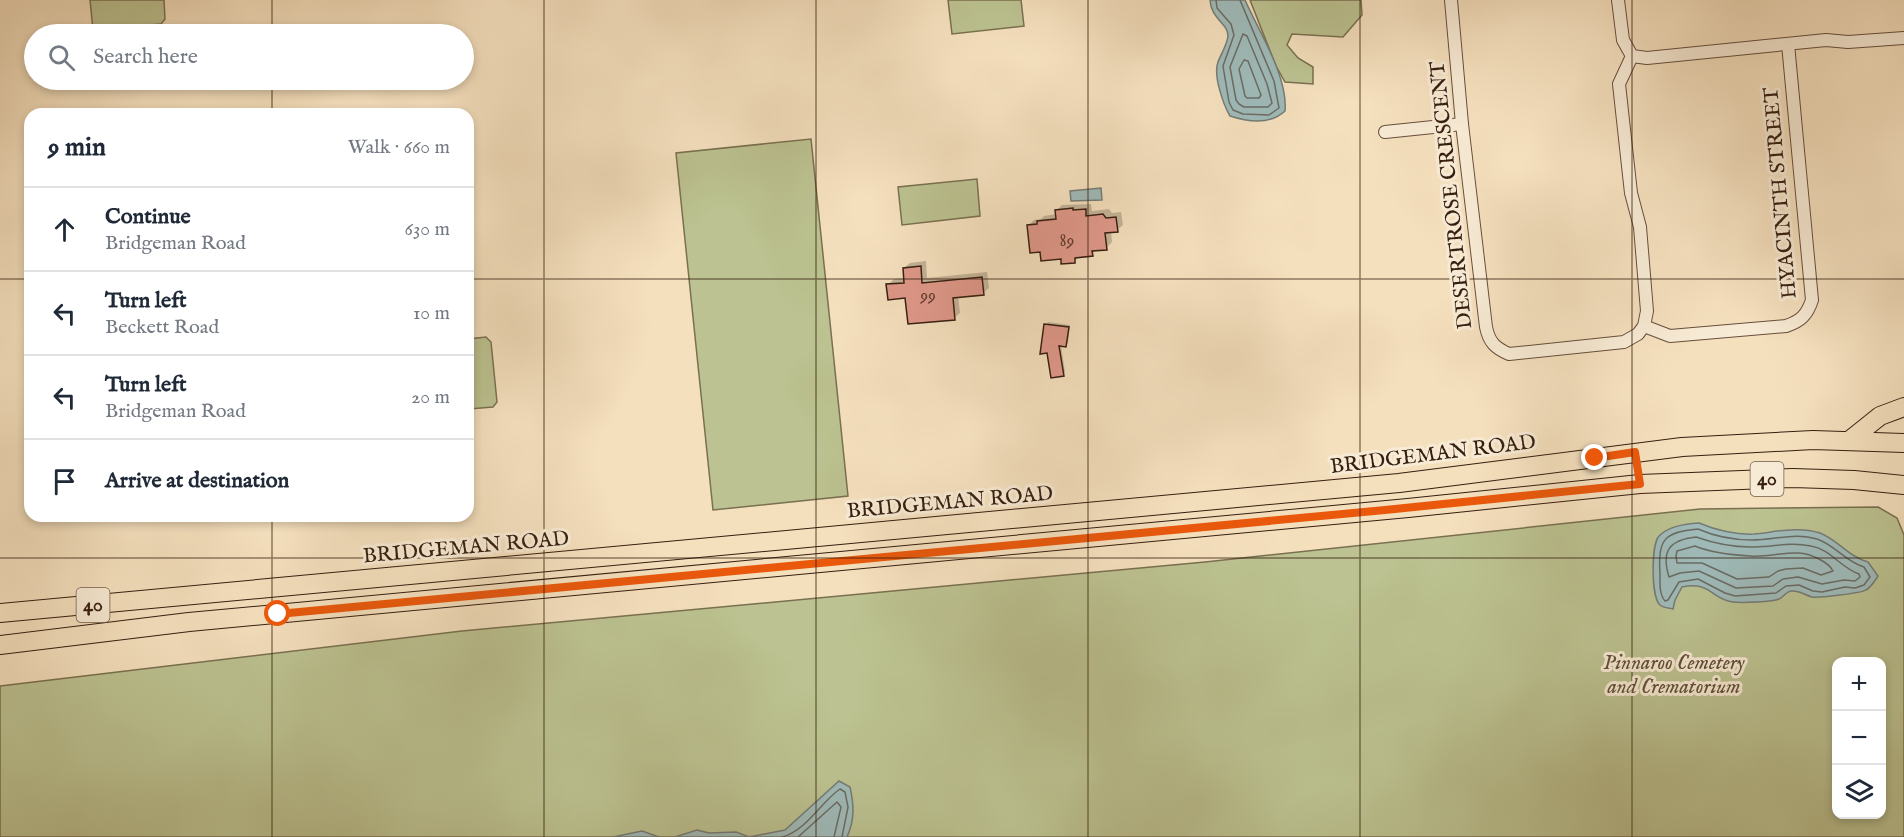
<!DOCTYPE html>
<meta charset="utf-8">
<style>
body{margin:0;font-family:"IM FELL English",serif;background:#f6f6f7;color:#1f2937}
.controls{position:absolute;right:18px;bottom:18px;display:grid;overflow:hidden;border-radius:12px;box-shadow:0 3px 9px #0003}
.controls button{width:54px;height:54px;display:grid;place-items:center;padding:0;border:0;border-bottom:2px solid #e0e1e3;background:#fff;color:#1f2937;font:30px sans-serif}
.stop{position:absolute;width:18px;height:18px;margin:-14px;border:4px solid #ea580c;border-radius:50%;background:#fff}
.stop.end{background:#ea580c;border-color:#fff;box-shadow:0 2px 6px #0008}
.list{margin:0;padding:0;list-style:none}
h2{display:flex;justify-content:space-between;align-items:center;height:78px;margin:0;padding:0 24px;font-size:26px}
h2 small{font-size:20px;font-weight:400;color:#747a83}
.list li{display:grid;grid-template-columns:39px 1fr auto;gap:18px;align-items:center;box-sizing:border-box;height:84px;padding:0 24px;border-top:2px solid #e0e1e3}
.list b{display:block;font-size:22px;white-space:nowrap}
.list p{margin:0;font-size:20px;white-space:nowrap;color:#747a83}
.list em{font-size:20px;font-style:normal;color:#747a83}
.icon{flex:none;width:33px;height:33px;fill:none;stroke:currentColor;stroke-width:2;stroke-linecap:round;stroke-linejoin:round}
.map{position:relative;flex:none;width:1904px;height:837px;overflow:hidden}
.search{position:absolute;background:#fff;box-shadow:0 3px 9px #0003;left:24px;top:24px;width:450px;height:66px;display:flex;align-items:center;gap:15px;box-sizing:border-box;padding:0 21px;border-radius:33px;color:#747a83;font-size:22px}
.panel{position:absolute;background:#fff;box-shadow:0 3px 9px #0003;left:24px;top:108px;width:450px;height:414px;border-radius:18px}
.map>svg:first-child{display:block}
.green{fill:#bcc291;stroke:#797050;stroke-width:1.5;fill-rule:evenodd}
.water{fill:#9fbbba;stroke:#757c76;stroke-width:1.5}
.shadow{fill:#0003}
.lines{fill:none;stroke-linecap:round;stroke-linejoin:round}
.shore{stroke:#6a6c65;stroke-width:1.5}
.building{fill:#e0988a;stroke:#361e10;stroke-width:1.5}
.minor-casing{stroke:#664e3c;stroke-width:14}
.primary-casing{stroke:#361e10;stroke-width:20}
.minor{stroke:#f8ebd5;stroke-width:12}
.primary{stroke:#f5e0be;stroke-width:18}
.route{stroke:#ea580c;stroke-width:8}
.grid{fill:none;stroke:#361e10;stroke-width:1.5;stroke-opacity:0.55}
.labels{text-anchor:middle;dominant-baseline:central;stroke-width:6;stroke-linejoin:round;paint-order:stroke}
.number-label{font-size:18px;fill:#603c2e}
.shield{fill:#f8ebd5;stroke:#705c4b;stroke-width:1.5}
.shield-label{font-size:20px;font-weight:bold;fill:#361e10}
.street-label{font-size:21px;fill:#361e10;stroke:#f8ebd5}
.park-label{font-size:21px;font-style:italic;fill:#5e4f37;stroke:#f8ebd5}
</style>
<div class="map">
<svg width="1904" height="837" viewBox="0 0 1904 837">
<rect width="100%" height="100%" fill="#f5e0be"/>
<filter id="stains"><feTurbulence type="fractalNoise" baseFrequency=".00333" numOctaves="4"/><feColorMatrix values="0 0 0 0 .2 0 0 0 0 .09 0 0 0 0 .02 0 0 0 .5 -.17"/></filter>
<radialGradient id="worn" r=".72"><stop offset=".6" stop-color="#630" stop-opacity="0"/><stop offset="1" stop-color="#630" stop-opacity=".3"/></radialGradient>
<!-- green -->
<g class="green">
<polygon points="90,0 164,0 165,19 161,24 93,30"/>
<polygon points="948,0 1021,0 1024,26 952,34"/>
<polygon points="1250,0 1361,0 1362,15 1343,37 1292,34 1287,45 1298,58 1313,67 1313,84 1285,82 1276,66"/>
<polygon points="811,139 848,496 713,510 676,153"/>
<polygon points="977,179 980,216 902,225 898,187"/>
<polygon points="486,337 491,342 497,402 493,407 469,409 468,339"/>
<path d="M1878 507 1897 518 1904 535V837H0V686L462 631 1205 562 1700 509ZM1836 662H1882V814H1836Z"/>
</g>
<!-- water -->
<g class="water">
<path d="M1210 0H1245C1259 32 1288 76 1285 111 1270 125 1248 122 1230 116 1223 104 1213 75 1218 62 1221 54 1227 45 1228 36 1228 23 1211 19 1210 0Z"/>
<polygon points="1101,188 1102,200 1071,201 1070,191"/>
<path d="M1699 523C1715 530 1737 535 1754 534 1776 532 1798 526 1820 533 1838 540 1849 557 1868 562L1878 576C1875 581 1871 587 1866 590 1862 593 1818 598 1812 597 1804 595 1800 590 1791 591 1785 592 1784 597 1779 599 1773 602 1741 603 1733 602 1710 599 1712 581 1682 587L1675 600 1673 609C1669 608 1663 608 1660 605 1651 597 1651 545 1659 536 1669 526 1685 524 1699 523Z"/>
<path d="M839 781 850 787C854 805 855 819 847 837H675L697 830 709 833 736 832 749 837 785 830Z"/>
<polygon points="642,831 659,837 613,837"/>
</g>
<!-- shadow -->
<g class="shadow">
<polygon points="1091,204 1092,211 1109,209 1112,213 1121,212 1123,225 1117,230 1111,231 1112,242 1106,248 1098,249 1092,254 1080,256 1074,261 1042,250 1029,225 1034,220 1041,219 1044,216 1057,214 1057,210 1062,205"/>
<polygon points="926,261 927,278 987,272 989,288 983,293 958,296 960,313 954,318 906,297 888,285 894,279 905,278 904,268 910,263"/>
<polygon points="1048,322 1070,325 1068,343 1065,346 1061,345 1065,372 1063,374 1046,324"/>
</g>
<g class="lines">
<!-- shore -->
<g class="shore">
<polyline points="1216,0 1217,8 1231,24 1234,35 1223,66 1229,102 1233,110 1243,114 1269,115 1279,108 1274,81 1240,0"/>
<polygon points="1243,34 1247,36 1267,84 1272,103 1268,107 1244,107 1239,104 1236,100 1230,67"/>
<polygon points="1244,60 1248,61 1261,95 1259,98 1247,98 1245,96 1239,69"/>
<path d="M1698 529C1714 536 1735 540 1752 540 1775 540 1795 532 1817 539 1835 545 1846 562 1864 567L1870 577 1864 585 1855 588 1845 587 1822 592 1813 591 1799 585 1786 586 1776 593 1735 596 1725 593 1698 579 1679 582 1668 600 1665 601C1659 594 1660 583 1660 574 1658 540 1663 532 1698 529Z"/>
<path d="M1696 537C1713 543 1732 547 1751 547 1773 548 1786 541 1811 546 1830 549 1841 568 1859 574L1860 577 1855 581 1844 580 1822 584 1798 577 1783 579 1773 586 1736 588 1699 571 1680 573 1669 577C1661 551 1669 540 1696 537Z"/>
<path d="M1695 546C1712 553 1732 555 1750 556 1775 558 1796 546 1819 559 1825 562 1830 565 1833 571L1821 575 1803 568 1786 569 1778 571 1769 577 1737 579 1702 563H1677L1676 556 1677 551Z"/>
<path d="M782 837C806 831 821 802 840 789L845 792 848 807 842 837"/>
<polyline points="798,837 837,802 841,807 834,837"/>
</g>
</g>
<!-- building -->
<g class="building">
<polygon points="1073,208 1073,210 1086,209 1086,216 1103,214 1106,218 1116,217 1118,232 1105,233 1107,250 1092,251 1093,256 1075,258 1075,263 1061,264 1061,259 1041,261 1040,252 1030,253 1027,225 1037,224 1037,221 1056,219 1055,210"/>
<polygon points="921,266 922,283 982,277 984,295 953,298 955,320 908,324 905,298 888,300 886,284 904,283 903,268"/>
<polygon points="1044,324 1069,327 1066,347 1059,346 1064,376 1051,378 1047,353 1040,354"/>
</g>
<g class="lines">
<!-- minor casing -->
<g class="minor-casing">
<g id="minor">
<path d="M1451 0 1462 124 1486 327C1489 342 1495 348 1509 354L1624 342 1638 334 1644 326 1647 311 1640 227 1631 193 1619 84 1632 56"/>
<polyline points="1618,0 1623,40 1632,56 1647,58 1826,40 1848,42 1904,38"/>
<polyline points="1385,132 1462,124"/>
<path d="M1644 326 1670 336 1786 326C1801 321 1807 315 1812 300L1788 44"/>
</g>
</g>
<!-- primary casing -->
<g class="primary-casing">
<g id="primary">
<polyline points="1850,440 1880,416 1904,407"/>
<polyline points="0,613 1399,483 1682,447 1813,440 1904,443"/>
<polyline points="0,645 189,622 1408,508 1640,484 1793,478 1854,480 1904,485"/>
</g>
</g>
<!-- minor -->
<use href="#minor" class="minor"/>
<!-- primary -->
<use href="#primary" class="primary"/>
</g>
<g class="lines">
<!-- route -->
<polyline class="route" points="278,614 1385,510 1640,484 1635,452 1595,458"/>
</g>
<!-- grid -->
<path class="grid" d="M272 0V34M544 0V837M816 0V837M1088 0V837M1360 0V837M1632 0V837M272 80V114M0 279H30M468 279H1904M272 516V837M0 558H1904"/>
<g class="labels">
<!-- number labels -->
<g class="number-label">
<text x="1067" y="241">89</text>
<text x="928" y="296">99</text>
</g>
<!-- shield labels -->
<g class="shield">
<rect x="1750.5" y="462" width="33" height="34" rx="4.5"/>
<rect x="76.5" y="588" width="33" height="34" rx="4.5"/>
</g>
<g class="shield-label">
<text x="1767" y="479">40</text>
<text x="93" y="605">40</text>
</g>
<!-- street labels -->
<g class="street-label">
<text transform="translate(1781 193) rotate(-95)">HYACINTH STREET</text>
<text transform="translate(1452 195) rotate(-96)">DESERTROSE CRESCENT</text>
<text transform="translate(1433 455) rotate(-7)">BRIDGEMAN ROAD</text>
<text transform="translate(950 503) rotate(-5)">BRIDGEMAN ROAD</text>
<text transform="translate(466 548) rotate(-5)">BRIDGEMAN ROAD</text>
</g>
<!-- park labels -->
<g class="park-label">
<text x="1674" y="663">Pinnaroo Cemetery<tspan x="1674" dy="24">and Crematorium</tspan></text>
</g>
</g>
<rect width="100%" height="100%" filter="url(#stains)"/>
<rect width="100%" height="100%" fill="url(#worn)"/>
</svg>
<div class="controls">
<button>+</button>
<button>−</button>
<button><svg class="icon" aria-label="layers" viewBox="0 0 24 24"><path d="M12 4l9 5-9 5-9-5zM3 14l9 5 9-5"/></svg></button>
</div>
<div class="stop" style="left:278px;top:614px"></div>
<div class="stop end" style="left:1595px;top:458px"></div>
<div class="search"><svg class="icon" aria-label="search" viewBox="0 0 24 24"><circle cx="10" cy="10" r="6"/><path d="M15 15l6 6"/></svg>Search here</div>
<section class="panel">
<h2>9 min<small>Walk · 660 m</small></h2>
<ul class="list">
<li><svg class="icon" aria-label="ahead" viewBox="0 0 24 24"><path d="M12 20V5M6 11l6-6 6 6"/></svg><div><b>Continue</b><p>Bridgeman Road</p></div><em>630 m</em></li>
<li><svg class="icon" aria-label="left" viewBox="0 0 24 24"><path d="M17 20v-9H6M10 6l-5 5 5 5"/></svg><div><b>Turn left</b><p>Beckett Road</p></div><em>10 m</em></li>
<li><svg class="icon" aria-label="left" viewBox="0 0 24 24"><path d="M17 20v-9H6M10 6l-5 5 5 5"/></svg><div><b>Turn left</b><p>Bridgeman Road</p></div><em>20 m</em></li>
<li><svg class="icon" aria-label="arrive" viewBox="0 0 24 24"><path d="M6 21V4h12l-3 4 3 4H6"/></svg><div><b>Arrive at destination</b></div></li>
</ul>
</section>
</div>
